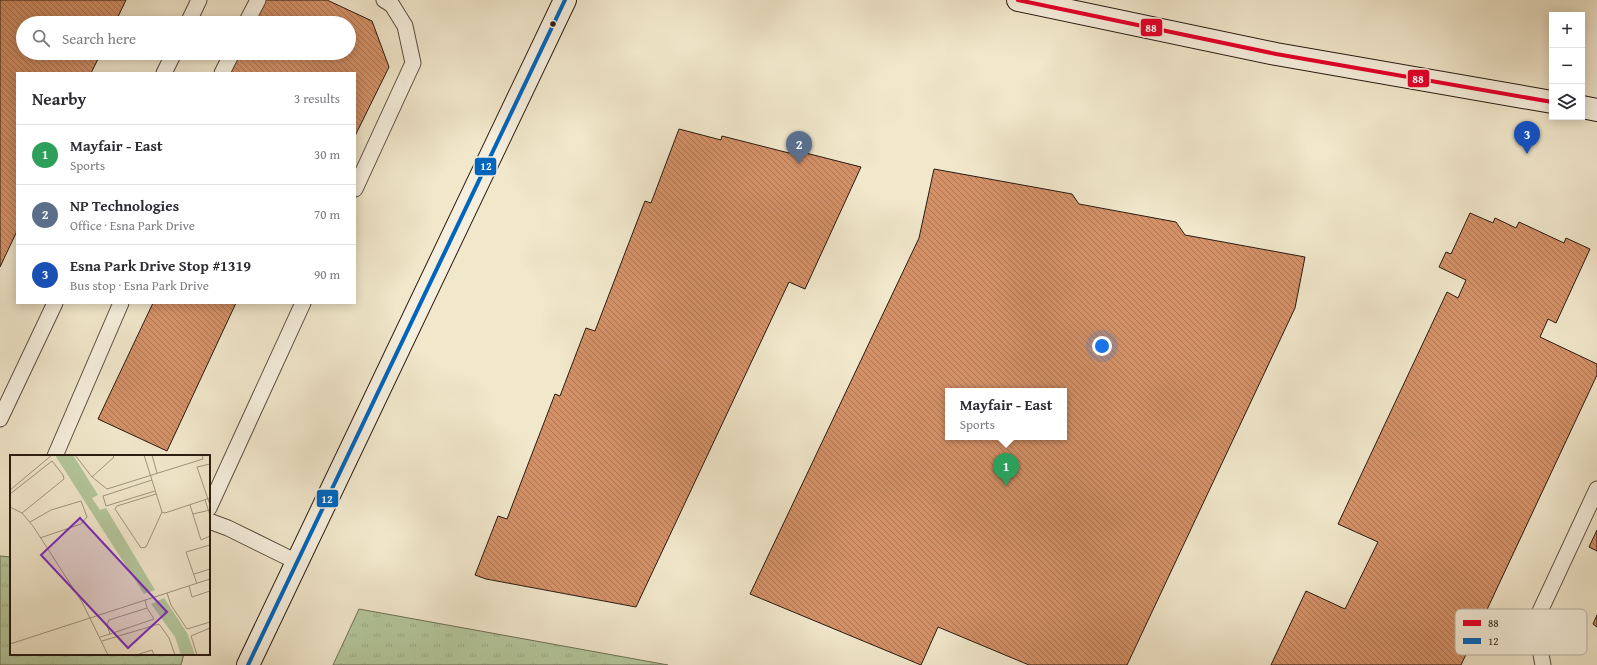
<!DOCTYPE html>
<meta charset="utf-8">
<style>
body{margin:0;font-family:"Gentium Book Plus",serif;background:#f7f7f7;color:#2b2b33}
.controls{position:absolute;right:12px;top:12px;display:grid;overflow:hidden;border-radius:0px;box-shadow:0 2px 10px #0003}
.controls button{width:36px;height:36px;display:grid;place-items:center;padding:0;border:0;border-bottom:1px solid #e1e1e2;background:#fff;color:#2b2b33;font:20px sans-serif}
.you{position:absolute;left:1102px;top:346px;width:14px;height:14px;margin:-10px;border:3px solid #fff;border-radius:50%;background:#1a73e8;box-shadow:0 0 0 6px #1a73e833}
.badge{display:grid;place-items:center;width:26px;height:26px;border-radius:50%;background:#111827;color:#fff;font-size:13px;font-weight:700}
.pin{position:absolute;translate:-50% -33px;filter:drop-shadow(0 1px 2px #0008)}
.pin::after{content:'';position:absolute;top:21px;width:14px;height:12px;background:inherit;clip-path:polygon(0 0,100% 0,50% 100%)}
.popup{position:absolute;left:945px;top:388px;width:122px;height:52px;box-sizing:border-box;display:grid;place-content:center;border-radius:0px;background:#fff;filter:drop-shadow(0 1px 3px #0005);font-size:13px;white-space:nowrap;color:#7c7c81}
.popup b{font-size:15px;color:#2b2b33}
.popup::after{content:'';position:absolute;left:50%;top:100%;margin-left:-8px;border:8px solid transparent;border-top-color:#fff}
.list{margin:0;padding:0;list-style:none}
h2{display:flex;justify-content:space-between;align-items:center;height:52px;margin:0;padding:0 16px;font-size:17px}
h2 small{font-size:13px;font-weight:400;color:#7c7c81}
.list li{display:grid;grid-template-columns:26px 1fr auto;gap:12px;align-items:center;box-sizing:border-box;height:60px;padding:0 16px;border-top:1px solid #e1e1e2}
.list b{display:block;font-size:15px;white-space:nowrap}
.list p{margin:0;font-size:13px;white-space:nowrap;color:#7c7c81}
.list em{font-size:13px;font-style:normal;color:#7c7c81}
.icon{flex:none;width:22px;height:22px;fill:none;stroke:currentColor;stroke-width:2;stroke-linecap:round;stroke-linejoin:round}
.map{position:relative;flex:none;width:1597px;height:665px;overflow:hidden}
.search{position:absolute;background:#fff;box-shadow:0 2px 10px #0003;left:16px;top:16px;width:340px;height:44px;display:flex;align-items:center;gap:10px;box-sizing:border-box;padding:0 14px;border-radius:22px;color:#7c7c81;font-size:15px}
.panel{position:absolute;background:#fff;box-shadow:0 2px 10px #0003;left:16px;top:72px;width:340px;height:232px;border-radius:0px}
.map>svg:first-child{display:block}
.grass{fill:url(#grass-tufts);stroke:#6e7156}
.building{fill:url(#building-back-hatch);stroke:#291b11;fill-rule:evenodd}
.lines{fill:none;stroke-linecap:round;stroke-linejoin:round}
.lane-casing{stroke:#5b4e40;stroke-width:17}
.secondary-casing{stroke:#291b11;stroke-width:24}
.lane{stroke:#f6efdd;stroke-width:15}
.secondary{stroke:#f6efdd;stroke-width:22}
.bus-1-casing{stroke:#f6efdd;stroke-width:7}
.bus-2-casing{stroke:#f6efdd;stroke-width:7}
.bus-1{stroke:#e4002b;stroke-width:4}
.bus-2{stroke:#0065bd;stroke-width:4}
.bus-dot{fill:#291b11;stroke:#f6efdd;stroke-width:1.5}
.inset-road{fill:none;stroke:#a19581;stroke-width:1}
.view{fill:#7b2cbf;fill-opacity:0.15;stroke:#7b2cbf;stroke-width:2}
.inset-edge{fill:none;stroke:#291b11;stroke-width:2}
.key{fill:#f6efdd;stroke:#b8afa0;stroke-width:1}
.key-label{font-size:11px;fill:#291b11}
.line-badge{stroke:#f6efdd;stroke-width:1.5}
.badge-label{font-size:11px;text-anchor:middle;font-weight:bold;fill:#fff}
</style>
<div class="map">
<svg width="1597" height="665" viewBox="0 0 1597 665">
<defs>
<pattern id="grass-tufts" width="24" height="20" patternUnits="userSpaceOnUse"><rect width="24" height="20" fill="#b4c79c"/><path d="M3 7l-1-3M5 7V3M7 7l1-3M15 17l-1-3M17 17v-4M19 17l1-3" fill="none" stroke="#9baa85"/></pattern>
<pattern id="building-back-hatch" width="6" height="6" patternUnits="userSpaceOnUse"><rect width="6" height="6" fill="#d49168"/><path d="M-1 5l2 2M0 0l6 6M5-1l2 2" fill="none" stroke="#ac7654"/></pattern>
</defs>
<rect width="100%" height="100%" fill="#f1e7cb"/>
<filter id="stains"><feTurbulence type="fractalNoise" baseFrequency=".005" numOctaves="4"/><feColorMatrix values="0 0 0 0 .2 0 0 0 0 .09 0 0 0 0 .02 0 0 0 .5 -.17"/></filter>
<radialGradient id="worn" r=".72"><stop offset=".6" stop-color="#630" stop-opacity="0"/><stop offset="1" stop-color="#630" stop-opacity=".3"/></radialGradient>
<!-- grass -->
<g class="grass">
<polygon points="0,556 11,557 11,654 184,654 181,665 0,665"/>
<polygon points="359,609 668,665 333,665"/>
</g>
<!-- building -->
<g class="building">
<polygon points="0,0 126,0 115,23 23,23 23,53 101,53 91,73 17,73 17,231 0,267"/>
<polygon points="263,0 327,0 372,21 389,67 355,136 355,73 229,73 238,53 349,53 349,23 252,23"/>
<polygon points="679,129 721,140 722,136 789,153 790,149 861,167 805,289 789,282 636,607 486,579 475,575 498,516 507,519 555,394 560,396 586,328 595,331 645,201 651,203"/>
<path d="M934 169 1072 194 1079 204 1176 222 1185 235 1305 257 1295 308 1127 665H1029L938 627 921 665 750 594 919 238ZM948 391H1064V437H948Z"/>
<polygon points="1470,213 1493,223 1495,218 1516,228 1519,222 1564,243 1566,238 1590,249 1556,323 1548,319 1540,337 1597,364 1597,375 1461,665 1271,665 1306,591 1345,609 1378,542 1338,524 1447,292 1458,298 1466,280 1439,267 1446,252 1451,254"/>
<polygon points="153,303 236,303 167,451 98,419"/>
<polygon points="1597,530 1597,551 1589,547"/>
<polygon points="1597,615 1597,627 1593,624"/>
</g>
<g class="lines">
<!-- lane casing -->
<g class="lane-casing">
<g id="lane">
<polyline points="188,23 199,0"/>
<polyline points="246,23 258,0"/>
<polyline points="164,73 174,53"/>
<polyline points="222,73 232,53"/>
<polyline points="355,189 413,63 405,26 392,5 384,0"/>
<polyline points="0,419 55,303"/>
<polyline points="55,456 121,303"/>
<polyline points="209,508 303,303"/>
<polyline points="209,521 228,528 297,562"/>
<polyline points="1543,665 1535,622 1597,489"/>
</g>
</g>
<!-- secondary casing -->
<g class="secondary-casing">
<g id="secondary">
<polyline points="1018,0 1276,54 1552,102"/>
<polyline points="1582,107 1597,110"/>
<polyline points="248,665 565,0"/>
</g>
</g>
<!-- lane -->
<use href="#lane" class="lane"/>
<!-- secondary -->
<use href="#secondary" class="secondary"/>
<!-- bus-1 casing -->
<g class="bus-1-casing">
<polyline id="bus-1" points="1018,0 1276,54 1552,102"/>
</g>
<!-- bus-2 casing -->
<g class="bus-2-casing">
<polyline id="bus-2" points="248,665 565,0"/>
</g>
<!-- bus-1 -->
<use href="#bus-1" class="bus-1"/>
<!-- bus-2 -->
<use href="#bus-2" class="bus-2"/>
</g>
<!-- markers -->
<circle class="bus-dot" cx="553" cy="24" r="3.5"/>
<!-- overview -->
<g transform="translate(10 455)">
<rect width="200" height="200" fill="#f1e7cb"/>
<path d="M45 0H63L88 40 82 43 90 55 96 53 145 135 134 139ZM154 143 177 178 185 200H171L165 182 141 149Z" fill="#b4c79c"/>
<path class="inset-road" d="M65 0 82 22 104 2 102 0M134 0 152 57 155 58 200 43M142 0 147 18M200 9 187 12 200 50M82 22 97 34 193 4 192 0M142 25 93 41 96 51 145 36M0 35 42 0M0 39 42 6 53 20 54 24 12 58M146 39 107 51 105 54 131 93 136 92 152 57M195 45 200 60M180 50 191 85 200 81M0 52 12 58 23 71 72 147 98 200M183 59 200 55M20 67 41 55 71 46 77 62 71 69 30 83M184 119 200 114M187 129 176 97 200 90M179 131 182 142 200 136M157 138 161 150 177 174 200 167M100 179 144 164 137 153M90 182 100 179 97 170 99 165 137 153 135 145M92 186 149 169 159 183 165 200M0 189 200 124M126 200 142 195 144 200M187 200 181 181 200 173"/>
<path class="view" d="M70 63 157 157 118 193 31 100Z"/>
<rect width="200" height="200" class="inset-edge"/>
</g>
<!-- legend -->
<rect x="1455" y="609" width="132" height="46" rx="6" class="key"/>
<rect x="1463" y="620" width="18" height="6" fill="#e4002b"/>
<rect x="1463" y="638" width="18" height="6" fill="#0065bd"/>
<g class="key-label">
<text x="1488" y="627">88</text>
<text x="1488" y="645">12</text>
</g>
<g class="line-badge">
<rect x="1140" y="18" width="23" height="19" rx="4" fill="#e4002b"/>
<rect x="1407" y="69" width="23" height="19" rx="4" fill="#e4002b"/>
<rect x="474" y="157" width="23" height="19" rx="4" fill="#0065bd"/>
<rect x="316" y="489" width="23" height="19" rx="4" fill="#0065bd"/>
</g>
<g class="badge-label">
<text x="1151" y="32">88</text>
<text x="1418" y="83">88</text>
<text x="486" y="170">12</text>
<text x="327" y="503">12</text>
</g>
<rect width="100%" height="100%" filter="url(#stains)"/>
<rect width="100%" height="100%" fill="url(#worn)"/>
</svg>
<div class="controls">
<button>+</button>
<button>−</button>
<button><svg class="icon" aria-label="layers" viewBox="0 0 24 24"><path d="M12 4l9 5-9 5-9-5zM3 14l9 5 9-5"/></svg></button>
</div>
<div class="you"></div>
<div class="pin badge" style="left:1006px;top:486px;background:#2e9e5b">1</div>
<div class="popup"><b>Mayfair - East</b>Sports</div>
<div class="pin badge" style="left:799px;top:164px;background:#5c6f8a">2</div>
<div class="pin badge" style="left:1527px;top:154px;background:#1a4fb4">3</div>
<div class="search"><svg class="icon" aria-label="search" viewBox="0 0 24 24"><circle cx="10" cy="10" r="6"/><path d="M15 15l6 6"/></svg>Search here</div>
<section class="panel">
<h2>Nearby<small>3 results</small></h2>
<ul class="list">
<li><span class="badge" style="background:#2e9e5b">1</span><div><b>Mayfair - East</b><p>Sports</p></div><em>30 m</em></li>
<li><span class="badge" style="background:#5c6f8a">2</span><div><b>NP Technologies</b><p>Office · Esna Park Drive</p></div><em>70 m</em></li>
<li><span class="badge" style="background:#1a4fb4">3</span><div><b>Esna Park Drive Stop #1319</b><p>Bus stop · Esna Park Drive</p></div><em>90 m</em></li>
</ul>
</section>
</div>
